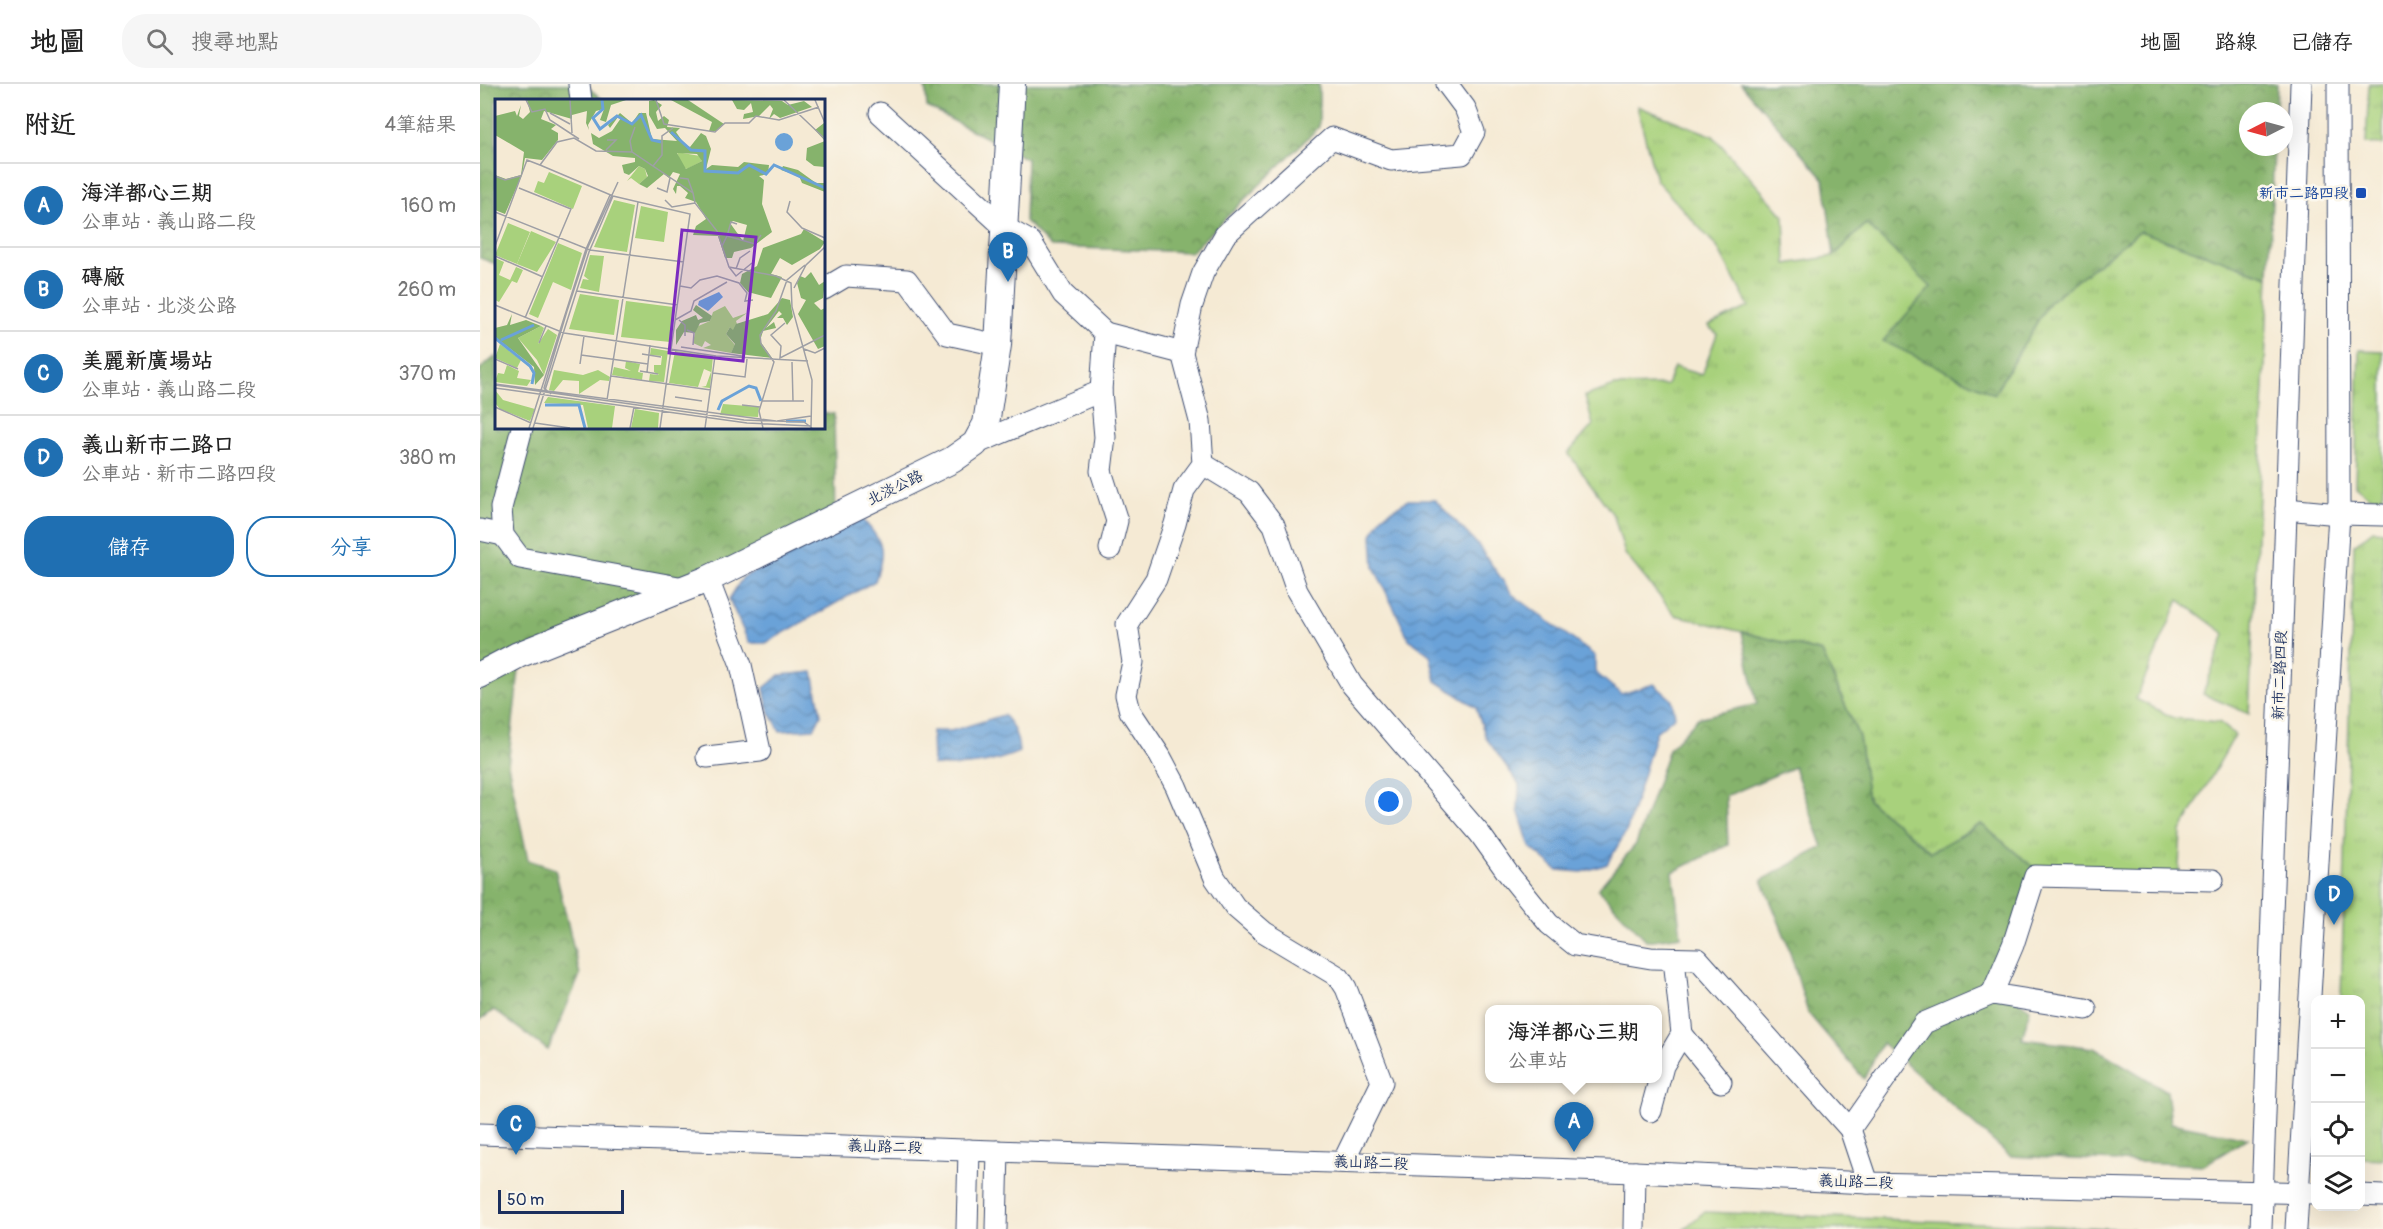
<!DOCTYPE html>
<html lang="zh-TW">
<meta charset="utf-8">
<style>
body{margin:0;font-family:Pangolin,"LXGW WenKai TC",sans-serif;background:#f6f6f6;color:#222}
.controls{position:absolute;right:18px;bottom:18px;display:grid;overflow:hidden;border-radius:12px;box-shadow:0 6px 24px #0002}
.controls button{width:54px;height:54px;display:grid;place-items:center;padding:0;border:0;border-bottom:2px solid #e0e0e0;background:#fff;color:#222;font:30px sans-serif}
.compass{position:absolute;left:1759px;top:18px;width:54px;height:54px;border-radius:50%;background:#fff;box-shadow:0 6px 24px #0002;rotate:264deg}
.scale{position:absolute;left:18px;bottom:15px;width:126px;box-sizing:border-box;padding-left:6px;border:3px solid #1b2f5e;border-top:0;font-size:16px;line-height:21px;white-space:nowrap;color:#1b2f5e;-webkit-text-stroke:4px #fbf7ec;paint-order:stroke}
.you{position:absolute;left:909px;top:718px;width:21px;height:21px;margin:-15px;border:4px solid #fff;border-radius:50%;background:#1a73e8;box-shadow:0 0 0 9px #1a73e833}
.badge{display:grid;place-items:center;width:39px;height:39px;border-radius:50%;background:#1f6fb2;color:#fff;font-size:20px;font-weight:700}
.pin{position:absolute;translate:-50% -50px;filter:drop-shadow(0 2px 3px #0008)}
.pin::after{content:'';position:absolute;top:32px;width:21px;height:18px;background:inherit;clip-path:polygon(0 0,100% 0,50% 100%)}
.popup{position:absolute;left:1005px;top:921px;width:177px;height:78px;box-sizing:border-box;display:grid;place-content:center;border-radius:12px;background:#fff;filter:drop-shadow(0 2px 4px #0005);font-size:20px;white-space:nowrap;color:#767676}
.popup b{font-size:22px;color:#222}
.popup::after{content:'';position:absolute;left:50%;top:100%;margin-left:-12px;border:12px solid transparent;border-top-color:#fff}
.list{margin:0;padding:0;list-style:none}
h2{display:flex;justify-content:space-between;align-items:center;height:78px;margin:0;padding:0 24px;font-size:26px}
h2 small{font-size:20px;font-weight:400;color:#767676}
.list li{display:grid;grid-template-columns:39px 1fr auto;gap:18px;align-items:center;box-sizing:border-box;height:84px;padding:0 24px;border-top:2px solid #e0e0e0}
.list b{display:block;font-size:22px;white-space:nowrap}
.list p{margin:0;font-size:20px;white-space:nowrap;color:#767676}
.list em{font-size:20px;font-style:normal;color:#767676}
.actions{display:flex;gap:12px;padding:18px 24px}
.actions a{flex:1;padding:14px 0;border:2px solid #1f6fb2;border-radius:24px;text-align:center;font-size:21px;color:#1f6fb2}
.actions .main{background:#1f6fb2;color:#fff}
.icon{flex:none;width:33px;height:33px;fill:none;stroke:currentColor;stroke-width:2;stroke-linecap:round;stroke-linejoin:round}
.map{position:relative;flex:none;width:1903px;height:1145px;overflow:hidden}
header{display:flex;align-items:center;gap:36px;box-sizing:border-box;height:84px;padding:0 30px;background:#fff;border-bottom:2px solid #e0e0e0}
header strong{font-size:28px}
nav{display:flex;gap:33px;margin-inline-start:auto;font-size:21px}
.search{width:420px;height:54px;background:#f6f6f6;display:flex;align-items:center;gap:15px;box-sizing:border-box;padding:0 21px;border-radius:24px;color:#767676;font-size:22px}
main{display:flex}
aside{flex:1;background:#fff}
.map>svg:first-child{display:block}
.grass{fill:url(#grass-tufts);stroke:#62806d;stroke-width:1.5}
.forest{fill:url(#forest-crowns);stroke:#507165;stroke-width:1.5}
.water{fill:url(#water-waves);stroke:#42689b;stroke-width:1.5}
.lines{fill:none;stroke-linecap:round;stroke-linejoin:round}
.minor-casing{stroke:#3c4b70;stroke-width:23}
.major-casing{stroke:#3c4b70;stroke-width:28}
.minor{stroke:#fff;stroke-width:21}
.major{stroke:#fff;stroke-width:26}
.transit-dot{fill:#1a4fb4;stroke:#fbf7ec;stroke-width:2}
.labels{text-anchor:middle;dominant-baseline:central;stroke-width:5;stroke-linejoin:round;paint-order:stroke}
.transit-label{font-size:15px;fill:#164399;stroke:#fbf7ec;text-anchor:end}
.street-label{font-size:15px;fill:#1b2f5e;stroke:#fbf7ec}
.inset-river{fill:none;stroke:#6aa2d8;stroke-width:3}
.inset-road{fill:none;stroke:#9e9fa5;stroke-width:1.5}
.view{fill:#7b2cbf;fill-opacity:0.15;stroke:#7b2cbf;stroke-width:3}
.inset-edge{fill:none;stroke:#1b2f5e;stroke-width:3}
</style>
<header>
<strong>地圖</strong>
<div class="search"><svg class="icon" aria-label="search" viewBox="0 0 24 24"><circle cx="10" cy="10" r="6"/><path d="M15 15l6 6"/></svg>搜尋地點</div>
<nav><a>地圖</a><a>路線</a><a>已儲存</a></nav>
</header>
<main>
<aside>
<h2>附近<small>4筆結果</small></h2>
<ul class="list">
<li><span class="badge">A</span><div><b>海洋都心三期</b><p>公車站 · 義山路二段</p></div><em>160 m</em></li>
<li><span class="badge">B</span><div><b>磚廠</b><p>公車站 · 北淡公路</p></div><em>260 m</em></li>
<li><span class="badge">C</span><div><b>美麗新廣場站</b><p>公車站 · 義山路二段</p></div><em>370 m</em></li>
<li><span class="badge">D</span><div><b>義山新市二路口</b><p>公車站 · 新市二路四段</p></div><em>380 m</em></li>
</ul>
<div class="actions"><a class="main">儲存</a><a>分享</a></div>
</aside>
<div class="map">
<svg width="1903" height="1145" viewBox="0 0 1903 1145">
<defs>
<pattern id="grass-tufts" width="24" height="20" patternUnits="userSpaceOnUse" patternTransform="scale(1.5)"><rect width="24" height="20" fill="#a8d17c"/><path d="M3 7l-1-3M5 7V3M7 7l1-3M15 17l-1-3M17 17v-4M19 17l1-3" fill="none" stroke="#90b46e"/></pattern>
<pattern id="forest-crowns" width="20" height="18" patternUnits="userSpaceOnUse" patternTransform="scale(1.5)"><rect width="20" height="18" fill="#86b36c"/><path d="M2 6a3 3 0 1 1 6 0M12 15a3 3 0 1 1 6 0" fill="none" stroke="#6d925c"/></pattern>
<pattern id="water-waves" width="16" height="10" patternUnits="userSpaceOnUse" patternTransform="scale(1.5)"><rect width="16" height="10" fill="#6aa2d8"/><path d="M0 5q4-4 8 0t8 0" fill="none" stroke="#5684b2"/></pattern>
</defs>
<rect width="100%" height="100%" fill="#fbf7ec"/>
<filter id="ink" filterUnits="userSpaceOnUse"><feTurbulence type="fractalNoise" baseFrequency=".0167" numOctaves="2"/><feDisplacementMap in="SourceGraphic" scale="12" xChannelSelector="R" yChannelSelector="G"/><feConvolveMatrix kernelMatrix="1 2 1 2 8 2 1 2 1" color-interpolation-filters="sRGB"/></filter>
<filter id="wash" filterUnits="userSpaceOnUse"><feTurbulence type="fractalNoise" baseFrequency=".008" numOctaves="4" result="noise"/><feDisplacementMap in="SourceGraphic" scale="24" xChannelSelector="R" yChannelSelector="G"/><feGaussianBlur stdDeviation="1.35" result="paint"/><feColorMatrix in="noise" values="0 0 0 0 0 0 0 0 0 0 0 0 0 0 0 0 0 1.4 0 .05"/><feComposite in="paint" operator="in"/></filter>
<g filter="url(#wash)">
<rect width="100%" height="100%" fill="#f5ead4"/>
<!-- grass -->
<g class="grass">
<polygon points="1889,0 1903,0 1903,61 1886,60"/>
<polygon points="1157,22 1233,52 1304,132 1306,180 1354,172 1386,140 1452,203 1404,256 1514,310 1569,218 1660,147 1789,193 1769,630 1723,610 1745,550 1699,516 1656,615 1694,634 1739,638 1755,651 1701,747 1698,800 1553,783 1501,740 1451,768 1388,716 1379,653 1342,568 1195,531 1145,470 1134,432 1088,369 1113,341 1105,312 1135,302 1187,301 1194,283 1222,291 1237,250 1228,242 1269,223 1237,163 1176,96"/>
<polygon points="1879,266 1903,267 1903,413 1890,413 1875,401"/>
<polygon points="1893,446 1903,447 1903,1075 1881,1074 1880,916 1861,915 1874,461"/>
<polygon points="1224,1128 1653,1145 1204,1145"/>
</g>
<!-- forest -->
<g class="forest">
<polygon points="0,0 104,0 123,16 16,16 16,180 0,174"/>
<polygon points="445,0 839,0 839,43 711,168 571,163 545,137 547,75 447,23"/>
<polygon points="1261,0 1797,0 1796,27 1768,27 1768,63 1794,63 1789,193 1660,147 1569,218 1514,310 1403,257 1451,203 1386,140 1354,172 1344,95"/>
<polygon points="16,272 16,344 344,344 344,329 354,330 356,439 40,577 28,681 48,776 75,785 100,891 68,966 14,926 0,936 0,285"/>
<polygon points="1262,548 1342,568 1379,653 1388,716 1451,768 1501,740 1553,783 1513,900 1550,925 1542,955 1615,964 1687,1007 1691,1039 1768,1054 1724,1081 1530,1072 1402,959 1384,995 1328,929 1307,858 1282,796 1343,763 1314,683 1246,712 1248,761 1193,788 1201,852 1167,857 1118,805 1156,760 1189,665 1218,634 1277,620"/>
</g>
<!-- water -->
<g class="water">
<polygon points="928,416 955,416 998,461 1032,510 1115,572 1115,588 1141,610 1174,600 1192,616 1195,632 1176,648 1147,746 1127,780 1102,788 1077,786 1050,763 1038,726 1039,700 1006,654 996,623 956,597 950,571 929,555 894,483 892,451 902,432"/>
<path d="M382 435C405 459 405 466 395 497L286 559H269L249 515 263 493Z"/>
<polygon points="333,588 341,631 334,645 300,647 288,625 284,604 300,591"/>
<path d="M523 631C534 641 538 653 539 668 510 680 484 684 453 681L452 647H471Z"/>
</g>
</g>
<g filter="url(#ink)">
<g class="lines">
<!-- minor casing -->
<g class="minor-casing">
<g id="minor">
<polyline points="99,0 101,16"/>
<polyline points="400,29 524,143 551,158 583,210 625,249 621,307 495,360"/>
<polyline points="344,205 366,192 427,196 467,250 518,261"/>
<polyline points="625,249 702,269"/>
<polyline points="621,307 625,353 621,387 637,437 630,465"/>
<polyline points="42,344 21,424 23,451 40,474 204,504"/>
<polyline points="723,380 769,408 794,441 817,507 872,601 1000,750 1027,788 1069,840 1095,861 1171,874 1218,875 1370,1045 1388,1099"/>
<polyline points="1806,425 1859,430 1903,431"/>
<polyline points="0,446 23,451"/>
<polyline points="227,673 280,667 261,581 228,495"/>
<polyline points="1512,910 1533,861 1555,792 1733,796"/>
<polyline points="1202,950 1241,998"/>
<polyline points="1171,1027 1183,982 1202,950 1194,875"/>
<polyline points="1370,1045 1444,939 1512,910 1606,925"/>
<polyline points="0,1050 1155,1088 1388,1099 1836,1109"/>
<polyline points="863,1078 902,998 866,904 859,893 784,848 755,823 735,794 696,702 680,672 650,627 646,611 653,578 647,540 676,495 695,440 704,406 723,380 720,337 702,269 712,221 723,189 745,151 852,54 911,76 982,70 994,48 985,24 967,0"/>
<polyline points="1880,1111 1903,1112"/>
<polyline points="487,1145 489,1066"/>
<polyline points="516,1145 518,1067"/>
<polyline points="1154,1145 1155,1088"/>
<polyline points="1781,1145 1821,0"/>
<polyline points="1816,1145 1859,430 1858,0"/>
</g>
</g>
<!-- major casing -->
<g class="major-casing">
<polyline id="major" points="0,591 38,571 228,495 472,376 495,360 506,340 518,261 532,0"/>
</g>
<!-- minor -->
<use href="#minor" class="minor"/>
<!-- major -->
<use href="#major" class="major"/>
</g>
</g>
<!-- markers -->
<rect class="transit-dot" x="1875" y="103" width="12" height="12" rx="3"/>
<g class="labels">
<!-- transit labels -->
<g class="transit-label">
<text x="1869" y="109">新市二路四段</text>
</g>
<!-- street labels -->
<g class="street-label">
<text transform="translate(415 404) rotate(-26)">北淡公路</text>
<text transform="translate(1800 591) rotate(-88)">新市二路四段</text>
<text transform="translate(405 1063) rotate(2)">義山路二段</text>
<text transform="translate(891 1079) rotate(2)">義山路二段</text>
<text transform="translate(1376 1098) rotate(2)">義山路二段</text>
</g>
</g>
<!-- overview -->
<g transform="translate(15 15)">
<rect width="330" height="330" fill="#f5ead4"/>
<path d="M182 53 205 57 207 62 192 70 187 68ZM144 67 150 70 152 78 144 85 136 79 132 82ZM54 73 87 87 78 110 39 93 43 82 49 84ZM119 101 140 106 132 153 99 148ZM146 107 173 113 169 143 140 139ZM36 132 61 143 42 173 22 165ZM63 144 87 154 76 191 58 183 43 219 34 215ZM95 156 109 157 104 193 85 189 88 180 94 181 89 177ZM0 159 9 163 4 176 15 181 21 168 28 171 22 184 17 182 4 203 0 201ZM85 195 124 201 119 236 74 230ZM131 202 178 208 175 243 126 238ZM230 207 238 219 252 214 241 222 243 228 238 232 235 228 231 235 240 246 236 254 208 249 216 246 210 242 207 248 198 244 201 228 215 222 218 213ZM46 227 49 229 43 245 53 230 62 236 49 276 42 261 23 239ZM5 245 26 261 22 269 0 259ZM156 249 173 252 169 283 154 282 155 275 164 276 159 273V266H166L167 257 155 256ZM180 252 218 257 215 289 206 288 211 287 216 273 209 270 203 288 174 284ZM131 262 145 265 143 273 148 274 147 281 117 276 119 268 136 272 130 269ZM12 266 24 272 22 279 36 281 32 287 0 283 3 274 9 275ZM0 291 8 301 40 310 35 322 5 310 0 304ZM53 298 120 307 117 329H93L88 306 49 304ZM228 305 264 308 263 318 225 316ZM140 310 164 314 163 329H136Z" fill="#a8d17c"/>
<path d="M32 1H131L116 6 111 23 105 21 109 10 101 12 93 26 94 31 91 24 92 12 77 16V20L49 12 46 20 61 26 56 30 63 34V41L47 61 30 59 27 76 10 115 0 111V76L11 80 26 76 29 53 0 36V17L20 12 22 17 26 6 24 17 28 20 35 13ZM159 1 167 6 161 13 163 22 169 17 174 21 172 28 185 29 181 33 190 46 195 48 206 34 211 37 216 50 211 70 217 66 243 68 249 63 274 66 273 75 264 77 269 81 267 105 277 133 256 149 239 153 237 159H230L223 137 198 136 201 127 211 120 201 103 190 99 193 94 185 87H182L181 95 178 90 185 75 178 73 174 79 169 75 152 89 144 85 153 77 150 70 144 67 134 76 129 74 127 66 140 63V59L118 57 98 45 96 34 104 39 117 32 126 19 123 18 115 29 113 26 125 14 137 24 144 14H151L157 40 182 42 170 29 162 30 154 16V2ZM182 54 202 55 207 62 191 70ZM238 122 252 126 248 142 235 124ZM176 1H193L229 25 221 32H214L217 23ZM237 1 287 2 293 6 309 2 317 8 285 19 279 15 274 20 278 10 275 6 264 17 248 20 249 15 258 13 256 4 249 11 242 10ZM329 24 330 26V68L319 67 311 61 312 49 330 42 320 31ZM288 67 303 71 321 84H330V93L307 84 304 77 286 71ZM309 130 330 143 325 150 297 166 285 159 276 175 287 178 276 199 253 193 245 184 247 175 262 167 268 149 306 135ZM316 173 324 186 330 182 328 199 319 204 326 211 330 209V247L323 250 303 215 311 201 306 199 302 184 305 177 310 179ZM287 199 295 201 298 218 292 226 288 219H282L287 215 284 212 271 229 279 223 281 229 268 232 265 242 277 259 236 254 240 245 231 235 235 228 238 231 241 225 273 215ZM201 206 217 217 215 222 205 224 200 234 189 233 181 246V231L187 222 201 216 203 221 208 219 198 211ZM17 215 15 226 31 221 46 227 23 239 49 276 40 286 39 268 0 238V229L12 226Z" fill="#86b36c" fill-rule="evenodd"/>
<path d="M13 124 35 133 22 165 0 156ZM59 271 88 276 103 271 115 278 114 282 105 281 84 295V282L68 281 59 292 54 291Z" fill="#a8d17c"/>
<path d="M280 43a9 9 0 1 1 18 0a9 9 0 1 1-18 0ZM224 193 228 198 213 212 203 206 204 202Z" fill="#6aa2d8"/>
<path class="inset-river" d="M107 1 108 10 98 19 105 30 122 17 137 25 146 16 157 41 166 43M176 33 196 51 210 52V72L243 74 254 66 271 75 279 66 330 89M0 239 35 267 39 274 37 285M6 241 39 226M50 306H84L90 329M223 311 227 302 254 287 261 289 266 302M291 322H311"/>
<path class="inset-road" d="M31 1 37 13 50 10 55 21 84 40M75 1 77 34M161 1 169 25 220 33 230 24H254L261 17 284 21 324 8M289 1 330 40M320 1 330 24M55 14 75 25M111 51 121 41H112M137 53 135 42 140 28M45 66 118 97 195 115 165 329M158 67 167 56V37L178 29M0 77 10 81 25 77M185 79 193 80 198 94M24 89 76 110 30 219M162 89 172 93 175 79M170 101 177 108 200 104M295 102 292 113 307 129 330 139M0 113 95 151 189 163M232 137 236 123 242 125M0 147 32 61 45 66 62 43 79 39 101 52 137 53 198 94 200 104 222 132 234 168 281 177 296 184 297 208 317 281 316 329M227 147 232 137 260 145 266 136M0 157 48 178M234 168 241 177 257 164M241 170 245 159 255 152M185 187 196 189 205 181 222 177 244 184 252 194 250 202 258 201M299 189 311 166 330 148M82 192 183 206M0 206 69 234 221 257 313 262M180 221 196 212 199 202 232 183M184 221 190 226V237M290 224 276 236 286 247 285 259 330 236M192 231 199 234 198 246M44 244 51 227M186 248 247 257M309 250 320 254 330 249M147 255 166 258M86 256 153 265M0 260 23 270M297 263 298 302M85 265 89 237M145 272 163 275M152 273 155 246M218 274 250 278 252 260M116 277 216 291M0 285 281 322M0 286 249 321 309 323 317 329M0 289 252 324 316 327M56 295 49 289 72 212 93 148 123 83M180 298 207 302M112 301 143 103M267 302H309M247 306 265 308M0 308 36 324M282 322 316 317M40 324 75 329M34 329 91 150 115 96M38 329 94 153 118 97M135 329 139 308M210 329 220 257M268 329 264 312 279 263 266 245 265 236 281 212 292 181 310 166"/>
<path class="view" d="M187 131 261 138 248 262 174 254Z"/>
<rect width="330" height="330" class="inset-edge"/>
</g>
</svg>
<div class="controls">
<button>+</button>
<button>−</button>
<button><svg class="icon" aria-label="locate" viewBox="0 0 24 24"><circle cx="12" cy="12" r="6"/><path d="M12 2v4M12 18v4M2 12h4M18 12h4"/></svg></button>
<button><svg class="icon" aria-label="layers" viewBox="0 0 24 24"><path d="M12 4l9 5-9 5-9-5zM3 14l9 5 9-5"/></svg></button>
</div>
<svg class="compass" viewBox="-18 -18 36 36"><path d="M0-13l5 13h-10z" fill="#e53935"/><path d="M0 13l5-13h-10z" fill="#767676"/></svg>
<div class="scale">50 m</div>
<div class="you"></div>
<div class="pin badge" style="left:1094px;top:1068px">A</div>
<div class="popup"><b>海洋都心三期</b>公車站</div>
<div class="pin badge" style="left:528px;top:198px">B</div>
<div class="pin badge" style="left:36px;top:1071px">C</div>
<div class="pin badge" style="left:1854px;top:841px">D</div>
</div>
</main>
